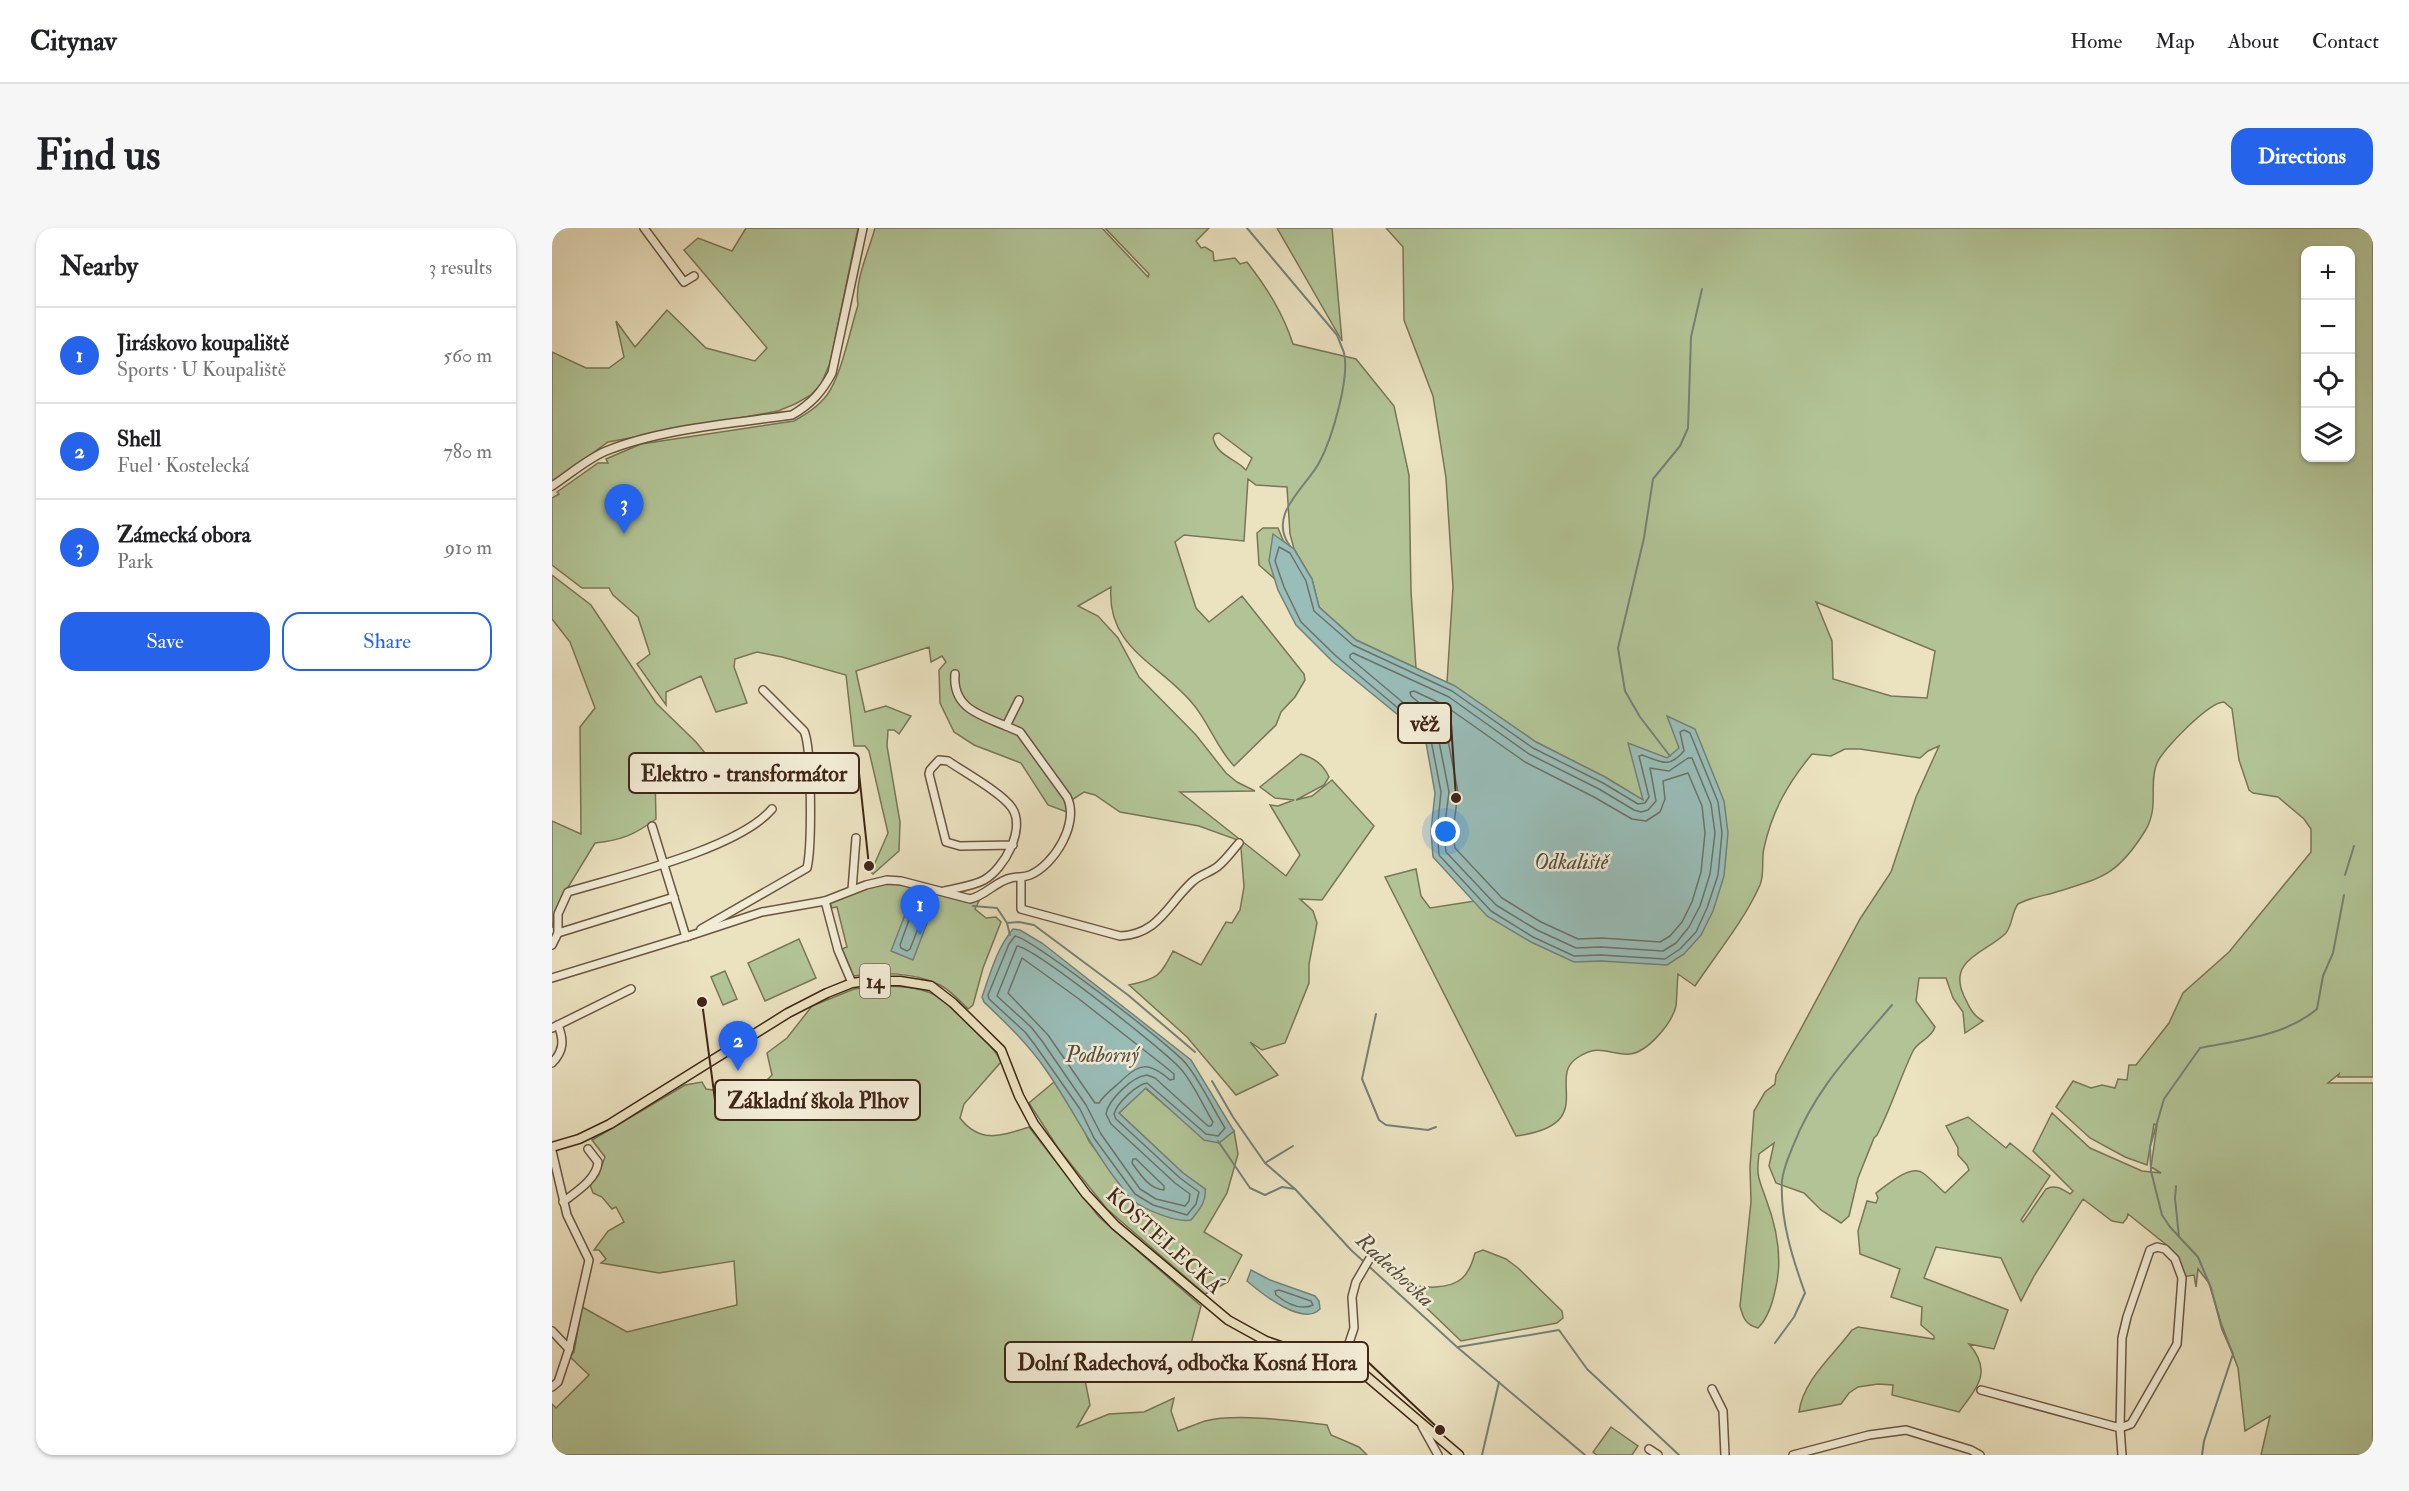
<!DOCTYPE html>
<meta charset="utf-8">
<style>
body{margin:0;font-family:"IM FELL Double Pica",serif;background:#f6f6f6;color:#202124}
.controls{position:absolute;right:18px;top:18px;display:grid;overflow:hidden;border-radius:12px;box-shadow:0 2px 4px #0004}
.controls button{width:54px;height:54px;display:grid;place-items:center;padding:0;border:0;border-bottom:2px solid #e0e0e0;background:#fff;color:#202124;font:30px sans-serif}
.you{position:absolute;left:894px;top:604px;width:21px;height:21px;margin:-15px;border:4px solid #fff;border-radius:50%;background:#1a73e8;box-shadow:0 0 0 9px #1a73e833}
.badge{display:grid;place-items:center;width:39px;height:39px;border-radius:50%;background:#2563eb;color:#fff;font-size:20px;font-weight:700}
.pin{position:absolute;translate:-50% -50px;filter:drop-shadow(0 2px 3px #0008)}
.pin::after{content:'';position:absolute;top:32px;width:21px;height:18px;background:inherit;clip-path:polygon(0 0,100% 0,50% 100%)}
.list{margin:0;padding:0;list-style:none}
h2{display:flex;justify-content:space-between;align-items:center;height:78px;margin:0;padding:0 24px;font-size:26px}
h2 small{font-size:20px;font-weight:400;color:#757577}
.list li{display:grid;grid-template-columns:39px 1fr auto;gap:18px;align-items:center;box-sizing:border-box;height:96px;padding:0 24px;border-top:2px solid #e0e0e0}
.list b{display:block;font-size:22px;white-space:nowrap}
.list p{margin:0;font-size:20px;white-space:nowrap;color:#757577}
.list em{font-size:20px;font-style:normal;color:#757577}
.actions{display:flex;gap:12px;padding:18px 24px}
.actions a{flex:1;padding:14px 0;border:2px solid #2563eb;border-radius:18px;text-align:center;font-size:21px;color:#2563eb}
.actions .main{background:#2563eb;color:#fff}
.icon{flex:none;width:33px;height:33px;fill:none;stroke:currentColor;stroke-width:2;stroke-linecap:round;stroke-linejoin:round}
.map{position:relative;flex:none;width:1821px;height:1227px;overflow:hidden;border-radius:18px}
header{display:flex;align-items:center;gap:36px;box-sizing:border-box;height:84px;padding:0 30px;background:#fff;border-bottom:2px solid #e0e0e0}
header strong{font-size:28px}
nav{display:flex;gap:33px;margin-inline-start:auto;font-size:21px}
.intro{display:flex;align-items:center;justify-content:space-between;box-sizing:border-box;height:144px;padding:0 36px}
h1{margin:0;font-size:42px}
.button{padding:15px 27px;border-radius:18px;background:#2563eb;color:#fff;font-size:21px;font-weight:700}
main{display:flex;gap:36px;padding:0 36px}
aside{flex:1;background:#fff;border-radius:18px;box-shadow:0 2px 4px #0004}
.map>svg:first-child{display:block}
.green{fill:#b2c496;stroke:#797556;stroke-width:1.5;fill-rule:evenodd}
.water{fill:#99bdb8;stroke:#758177;stroke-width:1.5}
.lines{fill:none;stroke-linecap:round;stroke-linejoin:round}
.shore{stroke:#6c7267;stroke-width:1.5}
.stream{stroke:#758177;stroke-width:2}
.minor-casing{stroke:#6b5540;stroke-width:10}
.major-casing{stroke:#402616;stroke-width:11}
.minor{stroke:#f2ecd6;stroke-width:7}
.major{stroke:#ebe2c0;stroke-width:8}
.labels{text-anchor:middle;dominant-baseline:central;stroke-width:5;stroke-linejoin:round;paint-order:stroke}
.shield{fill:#f2ecd6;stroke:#756150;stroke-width:1.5}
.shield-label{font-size:20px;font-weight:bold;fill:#402616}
.street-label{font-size:21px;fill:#402616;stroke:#f2ecd6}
.water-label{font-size:22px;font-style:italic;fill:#564c3e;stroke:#f2ecd6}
.leader{fill:none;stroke:#402616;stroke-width:2}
.callout-dot{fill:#402616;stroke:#f2ecd6;stroke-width:2}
.callout{fill:#f2ecd6;stroke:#402616;stroke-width:2}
.callout-label{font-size:22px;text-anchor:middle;font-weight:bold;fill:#402616}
</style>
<header>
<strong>Citynav</strong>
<nav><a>Home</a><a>Map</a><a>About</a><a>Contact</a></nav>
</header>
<div class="intro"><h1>Find us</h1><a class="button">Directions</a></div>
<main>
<aside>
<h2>Nearby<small>3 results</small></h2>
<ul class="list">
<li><span class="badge">1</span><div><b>Jiráskovo koupaliště</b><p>Sports · U Koupaliště</p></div><em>560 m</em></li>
<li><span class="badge">2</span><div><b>Shell</b><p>Fuel · Kostelecká</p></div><em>780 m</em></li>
<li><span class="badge">3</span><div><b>Zámecká obora</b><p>Park</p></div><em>910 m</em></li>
</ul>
<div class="actions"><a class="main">Save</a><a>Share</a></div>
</aside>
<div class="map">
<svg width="1821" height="1227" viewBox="0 0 1821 1227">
<rect width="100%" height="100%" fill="#ebe2c0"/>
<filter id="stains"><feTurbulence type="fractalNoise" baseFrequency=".00333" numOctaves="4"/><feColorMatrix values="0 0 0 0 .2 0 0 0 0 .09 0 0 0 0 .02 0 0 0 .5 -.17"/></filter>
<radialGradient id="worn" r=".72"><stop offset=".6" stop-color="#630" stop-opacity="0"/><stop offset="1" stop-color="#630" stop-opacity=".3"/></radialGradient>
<!-- green -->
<g class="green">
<polygon points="194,0 306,0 278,135 269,156 259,167 243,176 226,183 56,214 0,255 0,124 34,140 57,140 72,129 64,93 83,119 115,82 154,120 203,133 215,120 132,22 146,10 180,23"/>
<path d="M323 0H550L596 49 597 46 553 0H657L644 13 649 20 653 19 661 24 662 33 683 30 688 36 695 34C715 60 731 85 741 116L804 131 842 178 857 247 859 363 864 440 804 412 767 379 760 351 742 321 738 306 735 259 704 257 696 251 692 313 632 307 623 314 644 380 657 394 690 368 752 446 753 452 743 469 729 484 724 497 682 538C665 520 657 495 641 476 609 436 554 421 559 359L526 378 546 388 566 410 587 449 644 507 674 545 685 554 703 563 628 564 734 648 748 627 718 577 726 578 742 572 723 570 708 559 749 526C762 530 771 536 777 549L772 557 744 572 760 568 780 552 822 598 770 672 748 671 761 683 765 695 757 736V755L733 815 710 822 698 814 726 847 684 867 635 809 577 757C606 751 608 748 621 723L649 737 674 694 680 695 688 682 692 659 689 620 683 611 647 598 568 584 543 567 532 564 518 573 515 584 496 577 469 535 422 517 402 504 388 475 387 442 394 434 390 428 379 434 377 419 304 443 313 484 334 478 359 488 347 506 342 502H336L335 518 348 594 347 623 321 646 319 644 336 605 317 523 313 518H302L294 447 230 429 205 424 183 431 182 439 195 475 164 484 149 448 114 464V477L85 436 98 426 86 389 61 367 57 360H30L0 337V270L7 266 5 264 46 235H56L54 231 89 216 242 193C254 186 266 179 275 167 290 146 298 102 306 77 302 53 317 23 323 0ZM667 205 700 230 694 242C683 230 665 228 661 210L663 206Z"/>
<polygon points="725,0 780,0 790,113"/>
<path d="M834 0H1821V849H1786L1787 846 1776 855H1821V1227H1709L1718 1188 1693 1203 1686 1140 1669 1095 1657 1055 1646 1041 1644 1059 1642 1047 1630 1049 1617 1019 1576 986 1575 990 1571 995 1560 993 1531 971 1482 1048 1469 1073 1449 1030 1384 1019 1372 1050 1456 1082 1442 1121 1417 1116C1441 1144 1425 1159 1407 1184L1340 1167 1341 1157 1326 1156 1306 1159 1297 1165 1289 1176 1247 1184C1251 1152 1281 1128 1300 1102L1306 1099 1382 1111V1108L1369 1097 1370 1079 1339 1069 1348 1041 1308 1026 1306 1003 1315 973 1324 975 1326 970 1324 965C1335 957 1358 936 1371 945 1379 951 1386 959 1393 965L1417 942 1415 937 1406 927V920L1394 898 1416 889 1454 920 1458 915 1498 948 1469 992 1471 994 1494 961C1503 956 1510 961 1518 966L1521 963 1481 923 1500 885 1538 920 1590 943 1609 945 1599 939 1605 897 1602 896 1595 937 1573 929 1538 910 1504 879 1521 853 1539 860 1550 857 1563 860 1566 851 1575 852 1577 837H1584L1617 795 1631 765 1677 724 1759 624V601L1752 591 1726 569 1701 565 1697 562 1687 532 1680 481 1672 474C1657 474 1611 521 1605 535 1596 556 1608 579 1593 603 1565 648 1550 650 1501 665 1490 668 1477 670 1466 676 1459 685 1461 698 1453 706 1433 725 1395 732 1412 768 1417 778 1420 787 1431 793L1413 805 1411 784 1401 770 1394 750H1367L1364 773 1383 799C1379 811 1366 813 1361 823 1348 850 1339 880 1325 907L1322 910 1306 950 1297 988 1289 995 1269 982 1252 965 1224 955 1217 938 1222 915 1207 926C1204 949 1207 951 1214 971 1225 1000 1231 1033 1223 1063 1220 1077 1216 1090 1206 1100 1193 1097 1191 1089 1188 1078L1199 974 1198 939 1202 883 1213 864 1223 856 1224 847 1308 691 1339 644 1364 569 1387 518 1376 523 1368 530 1308 521H1293L1279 528 1260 526C1236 555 1220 583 1212 620 1209 632 1213 645 1208 657 1192 693 1165 725 1143 758L1126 746C1125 757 1125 768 1124 778 1120 795 1096 824 1078 826 1057 828 1049 814 1025 830 994 850 1048 897 964 908L833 649 864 641 869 668 878 680 942 670 1092 573 1053 549 984 514 895 454 901 359 894 250 881 168 852 92 851 19ZM1754 22H1798V230H1754ZM1264 374 1383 423 1375 470 1339 468 1281 451 1280 413Z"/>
<polygon points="711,300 726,300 731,312 750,337 725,353 707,337 705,305"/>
<path d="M0 347 39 377 104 475 144 514 174 551 148 556 103 548 104 591C82 607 70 612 43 615L7 674 0 700V593L29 606 28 499 43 480 18 414 0 391Z"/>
<path d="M336 655 365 659 414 674 427 673 423 681 434 690 444 689 449 694 431 740 421 777 416 781C408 773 398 762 388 757 363 744 328 744 301 748L290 721 295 719 285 679 280 680 278 675 321 658Z"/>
<polygon points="247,711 264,750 213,773 196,735"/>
<polygon points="173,743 185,771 171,777 159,749"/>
<path d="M316 759C335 758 357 757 376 764 392 769 442 817 449 834L412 876 408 890C428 916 449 908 477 899L547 989 649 1078 639 1116 621 1136 570 1152 567 1139 533 1152 538 1177 525 1199 557 1186 592 1184 622 1170 619 1183 626 1203C635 1200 644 1196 653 1193 685 1185 742 1193 775 1197L779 1207 807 1219 815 1227H0V1176L4 1180 37 1147 18 1129 22 1124 30 1079 75 1104 185 1077 182 1033 107 1045 49 1035 54 1031 47 1022H42L56 1003 72 994 64 979 60 981 50 969 41 965 37 954 46 948 53 929 40 912 133 857 150 854 154 861 161 862 172 868 213 854 220 847 215 825 235 810 260 778 302 761Z"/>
<polygon points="502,854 523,884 537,913 579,971 653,961 631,945 567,885 593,860 620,883 667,915 682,903 686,926 675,965 652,1004 690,1027 676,1054 653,1066 555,981 506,920 477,875"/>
<path d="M931 1022 954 1031 966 1040 1010 1083 1011 1090 1005 1095 909 1113 859 1065 860 1060C868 1056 875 1060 883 1059 908 1058 917 1048 923 1025Z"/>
<polygon points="1059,1199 1086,1218 1080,1227 1045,1227 1041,1224"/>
</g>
<!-- water -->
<g class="water">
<polygon points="721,306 742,321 760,351 767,379 804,412 903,458 984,514 1053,549 1091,572 1076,515 1115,530 1127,520 1115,488 1143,501 1172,573 1176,605 1172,648 1161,683 1149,707 1132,726 1115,737 1049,733 1022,734 979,714 935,688 881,629 879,603 883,565 873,509 780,433 744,397 726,362 717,333"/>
<polygon points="356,679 378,687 361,732 339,723"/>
<path d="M461 701 468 702 490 715 639 832 682 903 667 915 652 912 594 860 567 885 631 945 653 961C655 974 646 983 639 992 624 995 591 981 579 971 574 967 570 959 565 953 538 918 519 878 494 842 476 816 455 796 432 774L430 769C438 746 445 720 461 701Z"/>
<path d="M699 1042 718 1052 763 1068 767 1073 768 1081C751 1099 709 1065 695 1053Z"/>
</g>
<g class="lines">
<!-- shore -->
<g class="shore">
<path d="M727 319 738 325 754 353 762 383 801 417 900 463 981 520 1051 555 1086 576 1093 575 1097 569 1087 528 1090 527C1110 534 1116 541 1132 523L1128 504 1132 502 1138 505 1166 574 1170 605 1166 647 1155 680 1144 704 1128 721 1113 731 1049 727 1022 728 981 709 939 683 887 627 885 603 889 564 878 507 784 428 749 394 732 359 723 333Z"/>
<polygon points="801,425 897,469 977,526 1047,561 1082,582 1089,584 1096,582 1104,573 1098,540 1117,543 1136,530 1140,530 1159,576 1163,605 1158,646 1148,678 1137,699 1124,715 1111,723 1049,719 1024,720 985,702 944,677 894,624 892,603 897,564 885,503 798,430 798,427"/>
<polygon points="862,463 892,477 973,534 1042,569 1080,591 1094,593 1108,584 1113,571 1111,553 1136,545 1150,578 1153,605 1149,644 1140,674 1130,694 1118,708 1108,714 1050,710 1026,711 989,694 950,670 903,620 901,604 906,564 894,502 888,492 859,468 858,464"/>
<polygon points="362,687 369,693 358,721 355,723 349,720 348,717 358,689"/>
<path d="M463 708C480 711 622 819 635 837 650 856 660 879 673 900L666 908 654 906 595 855C584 857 565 875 562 886L564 891 628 950 647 964 644 976 635 987 601 977 583 966 542 910 528 881 483 817 473 804 437 771 436 767 457 716Z"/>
<path d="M465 718C483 720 609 820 627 839 640 852 651 878 661 894L659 898H656L603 850 595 847C581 848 556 872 554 886L559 896 623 955 638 966 637 973 633 978 604 971 588 961 549 906 534 877 490 813 479 799 445 768Z"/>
<path d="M470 730 527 771 611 837 622 846V851L618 852C596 833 587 835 567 855 560 861 552 867 547 875H543L496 807 456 765Z"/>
<path d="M581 931H584L612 958V962C597 961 588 946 580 935Z"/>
<path d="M727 1062 759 1073 761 1077C748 1083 734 1075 724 1067L723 1063Z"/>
</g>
<!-- stream -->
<g class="stream">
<path d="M695 0 785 107C787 113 790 119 792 125 798 150 780 210 768 233 756 258 714 286 738 318"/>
<polyline points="1118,528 1088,489 1073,463 1066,420 1092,310 1101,251 1128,218 1136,200 1139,109 1150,61"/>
<polyline points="1793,647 1802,618"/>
<polyline points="421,678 445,680 455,695 458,707"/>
<polyline points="455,695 467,694 482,697 576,767 643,824"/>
<polyline points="824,786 810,851 827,892 834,897 876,902 884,899"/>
<polyline points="660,853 681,889 713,935 743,961 799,1022 905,1119 1033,1227"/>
<polyline points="666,913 698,960 713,967 730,959 743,961"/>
<polyline points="713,935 741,918"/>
<polyline points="1624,958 1623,970 1627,1009"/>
<path d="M1223 1115 1242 1089 1253 1065C1240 1029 1228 991 1230 953 1231 941 1236 930 1241 918 1263 861 1301 823 1340 777"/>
<polyline points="906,1119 1007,1102 1035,1141 1127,1227"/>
<polyline points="930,1227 947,1154"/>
<path d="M1650 1227 1652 1213 1681 1126 1670 1101 1659 1060 1646 1029 1618 999 1610 987 1599 943 1598 919 1612 871 1648 820C1688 812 1733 808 1765 781L1771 748 1781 725 1792 667"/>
</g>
<!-- minor casing -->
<g class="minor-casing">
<g id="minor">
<polyline points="92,0 132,54 142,48"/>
<path d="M0 258C17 247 35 231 54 223 108 201 182 195 240 187 259 176 270 164 280 145L311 0"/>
<path d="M403 446C400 480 428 487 454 498"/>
<path d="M100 598 134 709 210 684 273 673 314 657 335 652 349 653 418 671C433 668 444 653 459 650 466 648 471 650 478 647 502 637 528 595 515 569L468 504 454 498 467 472"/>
<path d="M469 650V681L568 708C607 706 615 677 640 654 647 647 657 645 665 639 673 633 680 623 687 615"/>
<polyline points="300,662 304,610"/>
<path d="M392 663C405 660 421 658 432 652 452 641 474 601 460 580 450 565 412 544 396 533L387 532 378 542 377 546 394 614 408 618 461 617"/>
<polyline points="273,673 286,722 300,755"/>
<path d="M149 701 255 640C260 619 260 520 252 503L211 462"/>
<polyline points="6,705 122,669"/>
<path d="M0 717 6 705V686L16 664C69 648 186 621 220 581"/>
<polyline points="0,750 137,708"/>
<polyline points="0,800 79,761"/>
<path d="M0 835C12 823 12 812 6 797"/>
<polyline points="0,923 15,987 37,1032 17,1121 6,1154 0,1159"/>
<path d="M11 974C24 964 45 951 46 934L36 921"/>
<polyline points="0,1103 17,1121"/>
<polyline points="793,1139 794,1124 802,1100 800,1069 804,1054 818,1030"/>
<polyline points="1160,1161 1171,1183 1173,1227"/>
<polyline points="1429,1162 1568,1200 1579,1196 1625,1116 1630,1050 1623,1031 1613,1021 1605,1019 1598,1022 1575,1089 1570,1110 1568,1200 1570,1227"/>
<polyline points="870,1198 886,1227"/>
<polyline points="1097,1221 1106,1227"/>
<polyline points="1241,1227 1317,1207 1354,1202 1419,1222 1428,1227"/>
</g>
</g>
<!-- major casing -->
<g class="major-casing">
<polyline id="major" points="0,919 27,911 58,896 236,785 275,765 300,755 315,753 348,753 379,758 401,775 449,822 467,868 482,896 534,966 563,997 676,1092 714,1113 813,1147 907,1227"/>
</g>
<!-- minor -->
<use href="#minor" class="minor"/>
<!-- major -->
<use href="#major" class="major"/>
</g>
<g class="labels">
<!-- shield labels -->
<rect class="shield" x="308" y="736" width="30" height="34" rx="4.5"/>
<g class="shield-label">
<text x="323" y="753">14</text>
</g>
<!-- street labels -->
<g class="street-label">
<text transform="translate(612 1013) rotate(42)">KOSTELECKÁ</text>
</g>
<!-- water labels -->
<g class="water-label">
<text x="1019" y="634">Odkaliště</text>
<text x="550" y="827">Podborný</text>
<text transform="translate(843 1042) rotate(43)">Radechovka</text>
</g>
</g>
<!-- callouts -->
<path class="leader" d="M904 570L899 495M317 638L307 545M150 774L163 872M888 1202L816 1134"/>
<g class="callout-dot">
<circle cx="904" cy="570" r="6"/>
<circle cx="317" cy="638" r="6"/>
<circle cx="150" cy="774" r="6"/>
<circle cx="888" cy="1202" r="6"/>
</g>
<g class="callout">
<rect x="846" y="475" width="53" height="40" rx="6"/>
<rect x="77" y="525" width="230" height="40" rx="6"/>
<rect x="163" y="852" width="205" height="40" rx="6"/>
<rect x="453" y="1114" width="363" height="40" rx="6"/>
</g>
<g class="callout-label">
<text x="873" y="503">věž</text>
<text x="192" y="553">Elektro - transformátor</text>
<text x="266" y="880">Základní škola Plhov</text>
<text x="635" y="1142">Dolní Radechová, odbočka Kosná Hora</text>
</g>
<rect width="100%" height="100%" filter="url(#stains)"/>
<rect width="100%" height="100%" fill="url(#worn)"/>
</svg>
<div class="controls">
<button>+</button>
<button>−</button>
<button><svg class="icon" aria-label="locate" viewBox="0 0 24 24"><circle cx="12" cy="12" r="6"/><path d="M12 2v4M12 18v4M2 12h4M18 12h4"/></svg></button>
<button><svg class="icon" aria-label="layers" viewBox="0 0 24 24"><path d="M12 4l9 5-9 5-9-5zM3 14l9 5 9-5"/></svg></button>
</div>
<div class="you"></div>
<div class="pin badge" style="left:368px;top:707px">1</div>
<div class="pin badge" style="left:186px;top:843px">2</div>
<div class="pin badge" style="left:72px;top:306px">3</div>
</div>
</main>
